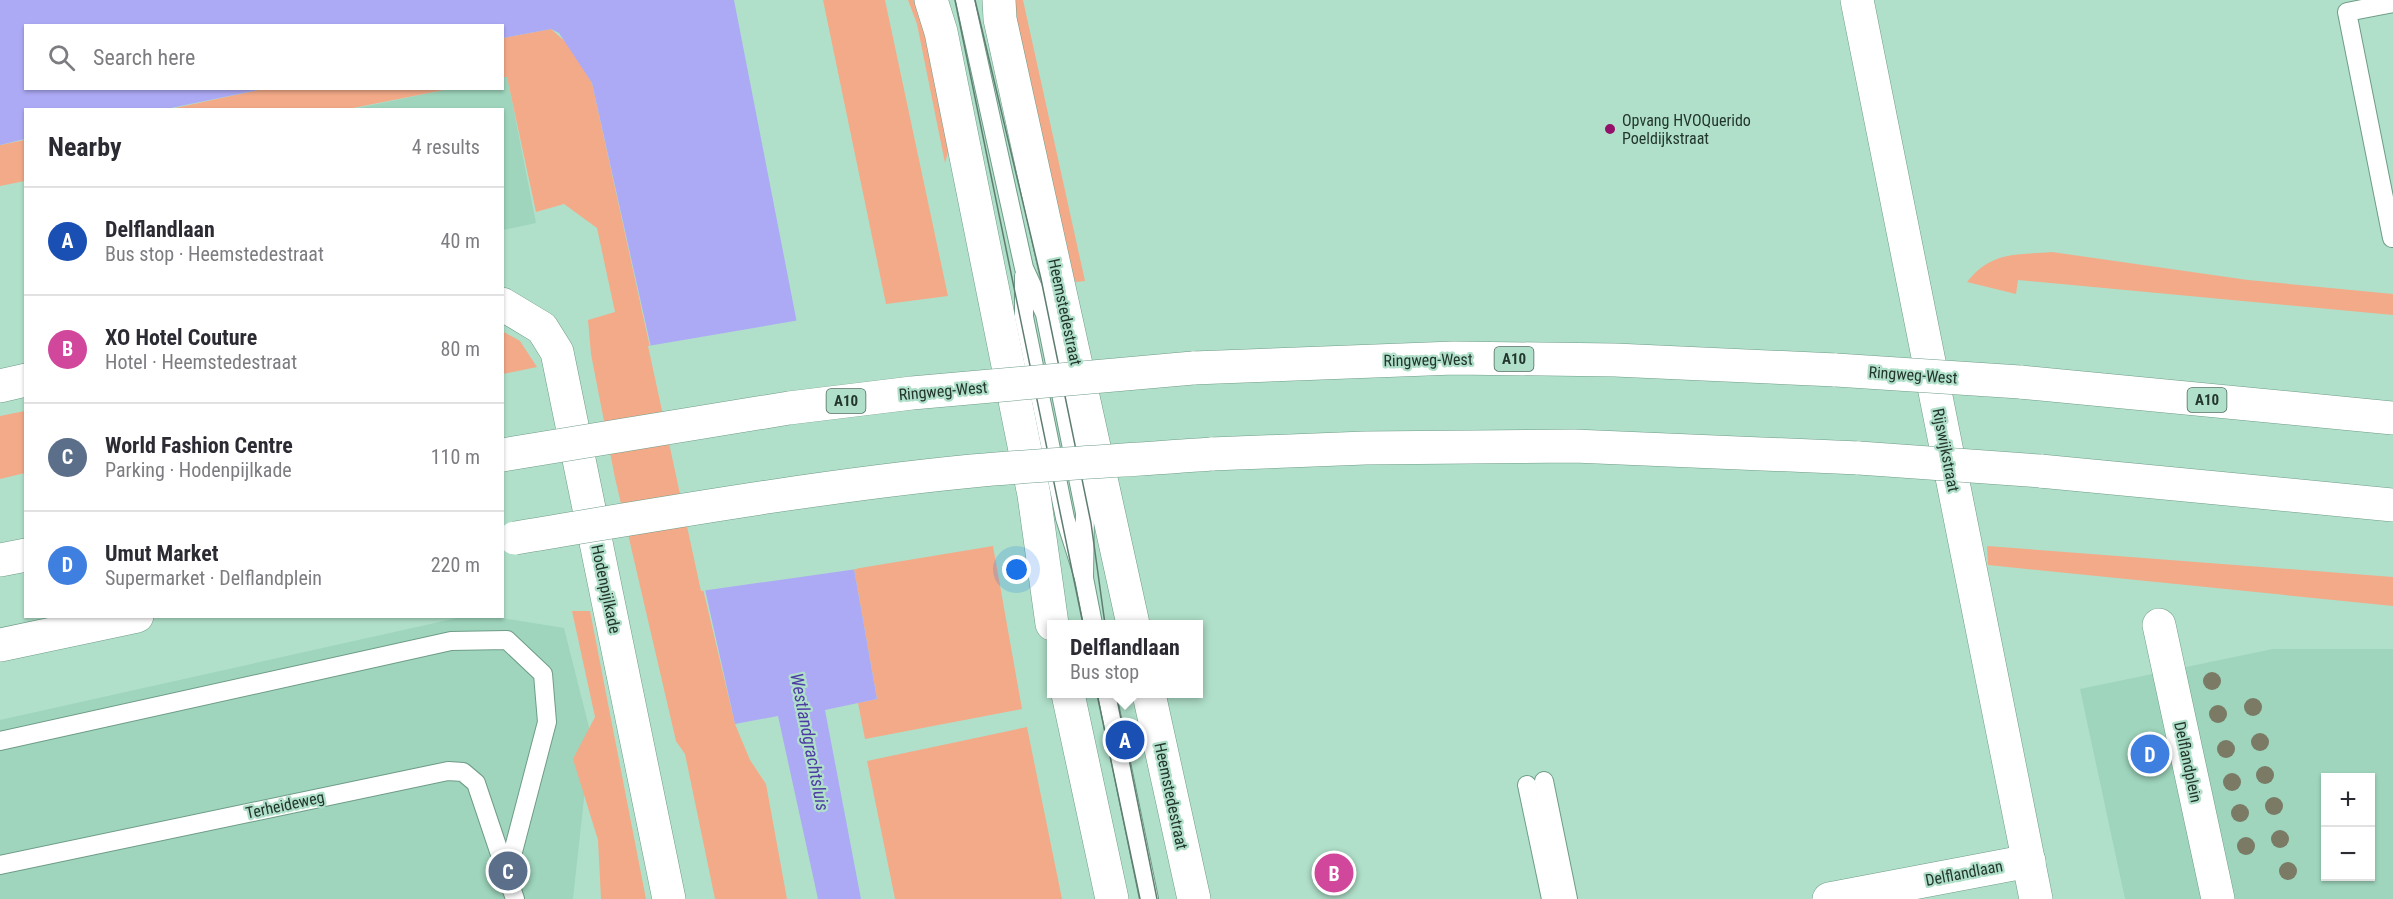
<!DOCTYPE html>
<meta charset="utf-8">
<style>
body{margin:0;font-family:"Roboto Condensed",sans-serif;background:#f2f2f3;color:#2b2b33}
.controls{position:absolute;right:18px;bottom:18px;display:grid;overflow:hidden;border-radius:0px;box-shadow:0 2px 4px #0004}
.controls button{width:54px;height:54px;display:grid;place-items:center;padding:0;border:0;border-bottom:2px solid #e1e1e2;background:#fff;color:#2b2b33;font:30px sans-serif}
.you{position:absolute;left:1017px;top:570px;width:21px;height:21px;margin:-15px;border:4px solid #fff;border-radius:50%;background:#1a73e8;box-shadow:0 0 0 9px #1a73e833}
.badge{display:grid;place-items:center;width:39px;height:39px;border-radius:50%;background:#ea580c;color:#fff;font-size:20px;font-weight:700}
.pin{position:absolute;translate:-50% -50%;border:3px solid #fff;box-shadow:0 2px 6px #0006}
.popup{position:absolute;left:1047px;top:620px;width:156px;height:78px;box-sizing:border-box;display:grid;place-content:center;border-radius:0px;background:#fff;filter:drop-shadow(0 2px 4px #0005);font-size:20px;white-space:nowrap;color:#7c7c81}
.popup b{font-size:22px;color:#2b2b33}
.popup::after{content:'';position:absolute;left:50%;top:100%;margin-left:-12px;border:12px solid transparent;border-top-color:#fff}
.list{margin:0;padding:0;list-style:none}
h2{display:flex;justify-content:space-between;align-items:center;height:78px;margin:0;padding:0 24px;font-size:26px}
h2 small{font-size:20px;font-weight:400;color:#7c7c81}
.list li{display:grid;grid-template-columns:39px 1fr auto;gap:18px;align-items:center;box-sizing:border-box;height:108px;padding:0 24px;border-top:2px solid #e1e1e2}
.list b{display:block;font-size:22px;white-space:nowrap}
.list p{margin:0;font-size:20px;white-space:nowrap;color:#7c7c81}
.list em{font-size:20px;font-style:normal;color:#7c7c81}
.icon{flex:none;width:33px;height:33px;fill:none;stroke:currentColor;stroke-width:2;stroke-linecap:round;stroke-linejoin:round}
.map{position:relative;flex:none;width:2393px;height:899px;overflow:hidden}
.search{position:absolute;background:#fff;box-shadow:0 2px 4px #0004;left:24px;top:24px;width:480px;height:66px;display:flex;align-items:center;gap:15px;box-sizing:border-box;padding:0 21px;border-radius:0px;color:#7c7c81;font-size:22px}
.panel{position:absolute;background:#fff;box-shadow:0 2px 4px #0004;left:24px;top:108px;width:480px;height:510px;border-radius:0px}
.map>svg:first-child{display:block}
.built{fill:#9ed5bc;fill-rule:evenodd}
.green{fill:#f3aa88}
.water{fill:#adaaf5}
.pier{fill:#b0e0ca}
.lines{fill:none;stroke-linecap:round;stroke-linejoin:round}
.lane-casing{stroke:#6f9c88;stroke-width:20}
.street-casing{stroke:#6f9c88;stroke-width:34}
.secondary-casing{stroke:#6f9c88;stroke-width:34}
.highway-casing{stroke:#6f9c88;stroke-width:34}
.lane{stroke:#fff;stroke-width:18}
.street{stroke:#fff;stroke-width:33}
.secondary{stroke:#fff;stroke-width:33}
.highway{stroke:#fff;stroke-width:33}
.tram{stroke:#5e7d70;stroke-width:1.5}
.highway-bridge-casing{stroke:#6f9c88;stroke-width:34;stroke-linecap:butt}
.highway-bridge{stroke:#fff;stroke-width:33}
.tree{fill:#7a7a65}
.poi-dot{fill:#94116a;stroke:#b0e0ca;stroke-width:2}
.labels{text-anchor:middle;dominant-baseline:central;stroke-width:4.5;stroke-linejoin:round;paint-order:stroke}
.shield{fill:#b0e0ca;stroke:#4d695d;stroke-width:1.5}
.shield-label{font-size:15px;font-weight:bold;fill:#23362e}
.poi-label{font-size:16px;fill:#23362e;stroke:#b0e0ca;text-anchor:start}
.street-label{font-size:16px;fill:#23362e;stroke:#b0e0ca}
.water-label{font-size:18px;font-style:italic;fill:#4e3ba5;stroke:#b0e0ca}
</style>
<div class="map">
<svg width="2393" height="899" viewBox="0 0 2393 899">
<rect width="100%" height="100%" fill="#b0e0ca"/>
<!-- built -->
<g class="built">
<polygon points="507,76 536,223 503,230 502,110 348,110 449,89 502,88 503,77"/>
<polygon points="462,617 496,617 564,628 591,735 573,899 0,899 0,720"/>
<path d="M2273 649H2393V899H2125L2080 689ZM2326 778H2370V876H2326Z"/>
</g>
<!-- green -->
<g class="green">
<polygon points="823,0 885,0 948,296 886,304"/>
<polygon points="908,0 919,0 950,145 945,163 917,24"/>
<polygon points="1012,0 1023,0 1085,281 1075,282"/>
<polygon points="551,29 568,44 592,83 703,589 735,724 750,760 766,784 787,899 715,899 685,754 676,741 615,478 591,354 588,320 615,312 597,228 564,204 536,212 507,77 503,77 503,38"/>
<polygon points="263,89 449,89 348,109 166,110"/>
<polygon points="25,140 25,181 0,186 0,145"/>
<path d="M2052 252 2248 280 2393 294V315L2018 280 2016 294 1967 282C1992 251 2015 255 2052 252Z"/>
<polygon points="502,331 520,341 537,367 503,374"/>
<polygon points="25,411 25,473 0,479 0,416"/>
<polygon points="993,546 1022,709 865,739 858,703 877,699 854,569"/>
<polygon points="1987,546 2393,577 2393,606 1988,565"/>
<polygon points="572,611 590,611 646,899 601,899 598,840 573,759 595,717"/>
<polygon points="1027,727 1062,899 895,899 867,761"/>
</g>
<!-- water -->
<polygon class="water" points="0,0 734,0 797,323 854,569 877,699 825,710 861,899 818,899 778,716 735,724 592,83 559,33 551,29 503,38 502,26 26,26 26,88 263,89 166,109 26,110 25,139 0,145"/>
<!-- pier -->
<polygon class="pier" points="800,320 857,569 701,591 648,346"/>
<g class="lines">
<!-- lane casing -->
<g class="lane-casing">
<g id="lane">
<polyline points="965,0 1024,268 1045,314 1085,513 1084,578"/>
<polyline points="2392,238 2347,12 2393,3"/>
<polyline points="1024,276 1024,317 1065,518 1084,578 1093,624"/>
<polyline points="1107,694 1149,899"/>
<polyline points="0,741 451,641 507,640 543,674 547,722 508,871"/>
<polyline points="1544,781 1568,899"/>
<polyline points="1527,785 1551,899"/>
<polyline points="0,865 448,771 463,772 476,783 515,899"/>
</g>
</g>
<!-- street casing -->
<g class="street-casing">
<g id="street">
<polyline points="1857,0 2036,899"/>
<polyline points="502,304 542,328 557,352 669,899"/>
<polyline points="0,386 26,380"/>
<polyline points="2159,625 2218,899"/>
<polyline points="1829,899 2029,861"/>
</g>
</g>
<!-- secondary casing -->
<g class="secondary-casing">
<g id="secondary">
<polyline points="931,0 941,32 1034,495 1052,624"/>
<polyline points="999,0 1000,19 1133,624"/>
<polyline points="1068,694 1112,899"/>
<polyline points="1149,694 1194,899"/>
</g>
</g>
<!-- highway casing -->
<g class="highway-casing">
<g id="highway">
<polyline points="1193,368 1454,358 1615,360 1836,370"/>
<polyline points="2020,382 2393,418"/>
<polyline points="1211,454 1365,448 1574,446 1859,458"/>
<polyline points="2040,471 2393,505"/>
<polyline points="0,560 26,555"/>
<polyline points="0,645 137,616"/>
</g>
</g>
<!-- lane -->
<use href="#lane" class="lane"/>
<!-- street -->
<use href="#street" class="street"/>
<!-- secondary -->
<use href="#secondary" class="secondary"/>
<!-- highway -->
<use href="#highway" class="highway"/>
<!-- tram -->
<g class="tram">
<polyline points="955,0 1083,624"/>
<polyline points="975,0 1041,279 1091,523 1105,624"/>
<polyline points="1097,694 1140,899"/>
<polyline points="1116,694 1157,899"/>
</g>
<!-- highway-bridge casing -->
<g class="highway-bridge-casing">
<g id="highway-bridge">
<polyline points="1836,370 2020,382"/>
<polyline points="502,455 789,408 912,393 1193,368"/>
<polyline points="1859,458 2040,471"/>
<path d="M515 538C666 513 819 486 972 471 1051 464 1132 460 1211 454"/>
</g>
</g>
<!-- highway-bridge -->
<use href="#highway-bridge" class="highway-bridge"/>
</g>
<!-- trees -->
<g class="tree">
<circle cx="2212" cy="681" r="9"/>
<circle cx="2253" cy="707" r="9"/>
<circle cx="2218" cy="714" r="9"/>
<circle cx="2260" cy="742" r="9"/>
<circle cx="2226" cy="749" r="9"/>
<circle cx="2265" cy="775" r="9"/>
<circle cx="2232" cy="782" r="9"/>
<circle cx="2274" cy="806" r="9"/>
<circle cx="2240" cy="813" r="9"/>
<circle cx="2280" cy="839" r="9"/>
<circle cx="2246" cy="846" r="9"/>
<circle cx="2288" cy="871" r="9"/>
</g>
<!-- markers -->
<circle class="poi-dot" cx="1610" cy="129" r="6"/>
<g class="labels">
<!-- shield labels -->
<g class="shield">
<rect x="1494.5" y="347" width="39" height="24" rx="4.5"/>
<rect x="2187.5" y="388" width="39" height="24" rx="4.5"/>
<rect x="826.5" y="389" width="39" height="24" rx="4.5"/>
</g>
<g class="shield-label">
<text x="1514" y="359">A10</text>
<text x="2207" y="400">A10</text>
<text x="846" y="401">A10</text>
</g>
<!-- poi labels -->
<g class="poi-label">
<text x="1622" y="120">Opvang HVOQuerido<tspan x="1622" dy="18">Poeldijkstraat</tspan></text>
</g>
<!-- street labels -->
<g class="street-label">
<text transform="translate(1065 312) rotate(78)">Heemstedestraat</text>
<text transform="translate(1428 360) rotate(-1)">Ringweg-West</text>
<text transform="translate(1913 375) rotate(4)">Ringweg-West</text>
<text transform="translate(943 391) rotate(-5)">Ringweg-West</text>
<text transform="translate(1946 450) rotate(79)">Rijswijkstraat</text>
<text transform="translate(606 589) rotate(78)">Hodenpijlkade</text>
<text transform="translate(2188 762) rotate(78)">Delflandplein</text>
<text transform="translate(1171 796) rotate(78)">Heemstedestraat</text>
<text transform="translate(285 805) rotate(-12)">Terheideweg</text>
<text transform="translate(1964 873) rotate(-11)">Delflandlaan</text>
</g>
<!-- water labels -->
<g class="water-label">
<text transform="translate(810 742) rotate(79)">Westlandgrachtsluis</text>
</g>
</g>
</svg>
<div class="controls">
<button>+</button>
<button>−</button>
</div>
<div class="you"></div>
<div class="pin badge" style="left:1125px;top:740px;background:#1a4fb4">A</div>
<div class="popup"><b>Delflandlaan</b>Bus stop</div>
<div class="pin badge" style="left:1334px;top:873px;background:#d1479c">B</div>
<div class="pin badge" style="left:508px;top:871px;background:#5c6f8a">C</div>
<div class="pin badge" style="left:2150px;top:754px;background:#3f7fe0">D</div>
<div class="search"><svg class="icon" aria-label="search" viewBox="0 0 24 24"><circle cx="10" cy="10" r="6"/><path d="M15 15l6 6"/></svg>Search here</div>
<section class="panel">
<h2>Nearby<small>4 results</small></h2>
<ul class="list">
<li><span class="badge" style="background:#1a4fb4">A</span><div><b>Delflandlaan</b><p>Bus stop · Heemstedestraat</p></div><em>40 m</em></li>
<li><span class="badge" style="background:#d1479c">B</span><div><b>XO Hotel Couture</b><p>Hotel · Heemstedestraat</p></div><em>80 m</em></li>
<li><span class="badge" style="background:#5c6f8a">C</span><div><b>World Fashion Centre</b><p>Parking · Hodenpijlkade</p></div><em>110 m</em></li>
<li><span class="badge" style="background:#3f7fe0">D</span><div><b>Umut Market</b><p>Supermarket · Delflandplein</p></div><em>220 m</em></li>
</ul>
</section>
</div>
